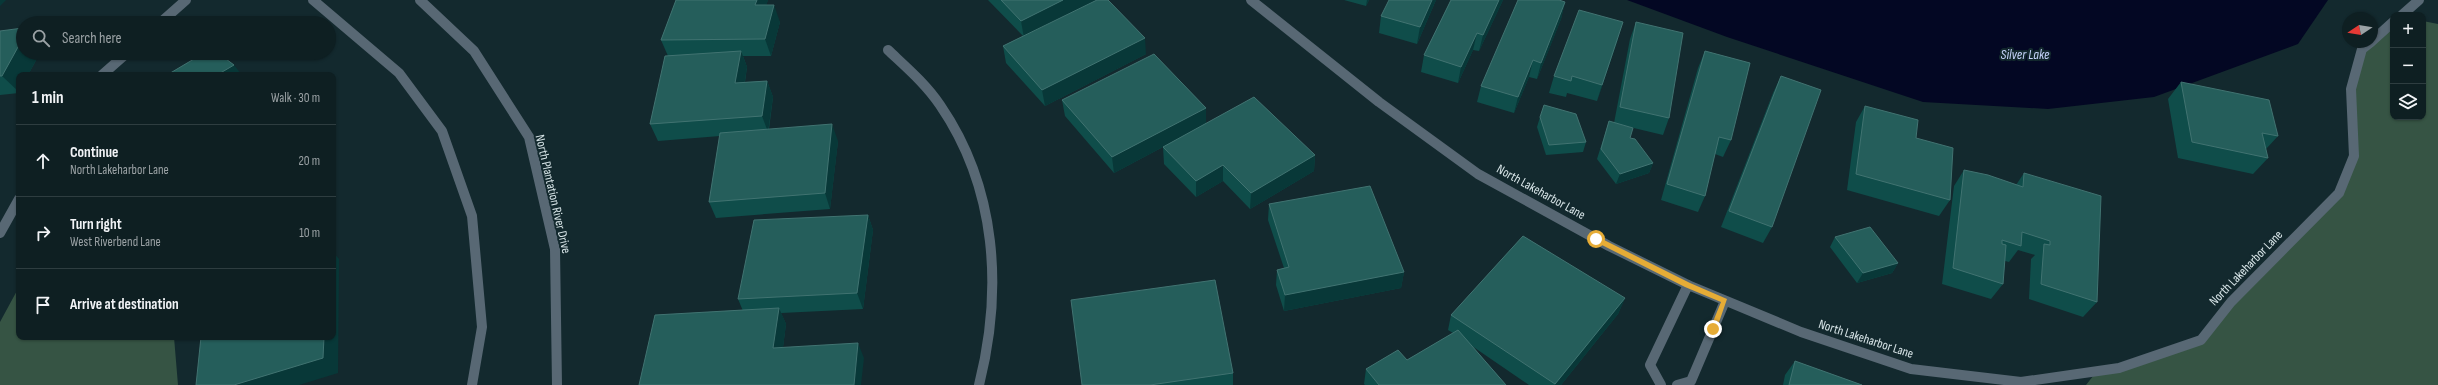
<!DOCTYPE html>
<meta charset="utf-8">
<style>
body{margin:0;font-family:"Sofia Sans Condensed",sans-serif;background:#17272a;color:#f1f3f6}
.controls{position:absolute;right:12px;top:12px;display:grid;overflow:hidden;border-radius:8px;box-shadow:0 1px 3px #0004}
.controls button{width:36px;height:36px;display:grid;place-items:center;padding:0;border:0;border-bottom:1px solid #2e3d40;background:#0e1f22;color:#f1f3f6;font:20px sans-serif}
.compass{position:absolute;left:2342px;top:12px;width:36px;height:36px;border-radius:50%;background:#0e1f22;box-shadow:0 1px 3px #0004;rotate:258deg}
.stop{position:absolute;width:12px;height:12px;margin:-9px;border:3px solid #e6ac36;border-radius:50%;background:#fff}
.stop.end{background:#e6ac36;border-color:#fff;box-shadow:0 1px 4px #0008}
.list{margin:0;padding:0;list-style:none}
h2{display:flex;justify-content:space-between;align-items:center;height:52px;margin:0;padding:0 16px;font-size:17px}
h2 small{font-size:13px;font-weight:400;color:#9ba2a5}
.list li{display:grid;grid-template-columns:26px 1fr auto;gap:12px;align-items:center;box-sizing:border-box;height:72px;padding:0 16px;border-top:1px solid #2e3d40}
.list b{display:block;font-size:15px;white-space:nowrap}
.list p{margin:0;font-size:13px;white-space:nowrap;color:#9ba2a5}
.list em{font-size:13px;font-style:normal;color:#9ba2a5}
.icon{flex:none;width:22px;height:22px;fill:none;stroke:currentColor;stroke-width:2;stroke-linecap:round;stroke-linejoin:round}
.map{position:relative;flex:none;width:2438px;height:385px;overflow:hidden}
.search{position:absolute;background:#0e1f22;box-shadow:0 1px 3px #0004;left:16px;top:16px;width:320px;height:44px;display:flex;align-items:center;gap:10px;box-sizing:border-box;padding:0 14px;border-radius:22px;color:#9ba2a5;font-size:15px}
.panel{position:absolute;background:#0e1f22;box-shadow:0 1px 3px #0004;left:16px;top:72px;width:320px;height:268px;border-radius:8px}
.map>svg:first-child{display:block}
.green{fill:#365444}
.water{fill:#030723}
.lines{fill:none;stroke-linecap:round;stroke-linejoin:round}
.minor{stroke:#586874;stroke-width:10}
.wall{fill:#0f4d4a}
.shaded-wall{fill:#083838}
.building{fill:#255e5b;stroke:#417371}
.route{fill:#e6ac36}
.labels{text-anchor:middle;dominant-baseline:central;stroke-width:4;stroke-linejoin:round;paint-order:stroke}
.street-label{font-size:13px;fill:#d8e5e8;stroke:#13292e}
.water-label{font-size:14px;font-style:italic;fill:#c5d3f9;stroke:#13292e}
</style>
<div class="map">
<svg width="2438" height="385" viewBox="0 0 2438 385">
<rect width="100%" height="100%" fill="#13292e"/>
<!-- green -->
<g class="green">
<polygon points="2423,21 2438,24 2438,385 2086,385 2097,371 2201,340 2339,193 2354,156 2351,89 2362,49 2393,22 2393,117 2423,117"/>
<polygon points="19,287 19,337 174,337 178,385 0,385 0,322"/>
</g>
<!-- water -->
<polygon class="water" points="1627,0 2328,0 2298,44 2154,97 2048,109 1923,102 1727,37"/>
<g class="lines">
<!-- minor -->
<g class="minor">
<polyline points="313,0 399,73 442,131 472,216 482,327 472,385"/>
<polyline points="420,0 474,51 529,137 555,249 557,385"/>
<polyline points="1251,0 1379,102 1478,174 1609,246 1688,285 1801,332 1911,369 2021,382 2119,368 2201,340 2231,302 2339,193 2354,156 2351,89 2362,49 2371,42"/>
<polyline points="2402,15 2419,0"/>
<polyline points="160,23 186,0"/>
<polyline points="2372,41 2393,22"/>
<path d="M888 50C906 67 926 84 940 105 997 188 1003 290 979 385"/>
<polyline points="102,75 127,53"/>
<polyline points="0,233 19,199"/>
<polyline points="1661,385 1650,365 1688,285"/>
<polyline points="1677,385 1691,381 1725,301"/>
</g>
</g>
<!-- wall -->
<g class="wall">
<polygon points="676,0 768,0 766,5 780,22 771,56 743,56 747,67 745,82 767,81 773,97 769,129 838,141 830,209 716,218 709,202 720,136 658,141 650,124 668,56 661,40"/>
<polygon points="988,0 1108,0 1146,54 1045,106 1006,63 1003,46 1023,36"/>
<polygon points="1344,0 1369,0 1366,6"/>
<polygon points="1436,0 1417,44 1379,33 1381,16"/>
<polygon points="1451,0 1503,0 1479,51 1473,50 1458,83 1421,72 1424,55"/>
<polygon points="1565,2 1561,19 1537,79 1529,77 1514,113 1477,102 1481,86"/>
<polygon points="1636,22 1669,118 1663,135 1617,124 1653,163 1649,173 1616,184 1597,159 1609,121 1614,123 1630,39"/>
<polygon points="0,31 40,53 28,75 19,75 19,93 0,95"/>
<polygon points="1618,39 1597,101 1567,93 1566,97 1549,93 1554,76"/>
<polygon points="1705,51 1731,140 1723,157 1715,154 1705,196 1698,212 1661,200 1698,68"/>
<polygon points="1781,76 1772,227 1763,243 1721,227 1773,93"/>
<polygon points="2181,82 2278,136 2266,149 2268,158 2253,174 2178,158 2168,99"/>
<polygon points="1062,100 1206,123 1315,155 1314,171 1250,209 1223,181 1196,197 1164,164 1163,147 1178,139 1114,173 1065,116"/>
<polygon points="1865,106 1916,138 1950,200 1939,216 1847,190 1856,122"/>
<polygon points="1540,117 1586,142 1583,152 1546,155 1537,127"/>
<polygon points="1964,170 2016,185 2024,173 2097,302 2083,317 2029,299 2031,259 2035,255 2018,250 2009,262 2005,261 2003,284 1991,299 1942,284 1954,186"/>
<polygon points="1269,204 1404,272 1401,288 1284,311 1276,285 1277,270 1284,268 1268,220"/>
<polygon points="868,215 873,230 863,309 781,313 786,324 783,347 864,358 639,385 743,311 738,299"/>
<polygon points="1835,237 1898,263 1892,273 1857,283 1830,247"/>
<polygon points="1625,298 1618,314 1561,385 1529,385 1472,346 1506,385 1365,385 1364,384 1366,369 1407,360 1453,333 1448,330 1451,315"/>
<polygon points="1795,361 1862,385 1783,385 1785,375"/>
<polygon points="1233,373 1233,385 1082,385"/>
</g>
<!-- shaded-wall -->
<g class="shaded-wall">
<polygon points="0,0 6,0 0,6"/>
<polygon points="757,0 768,0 761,22 755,5"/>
<polygon points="1063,0 1098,0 1024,38 1021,21"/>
<polygon points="1367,0 1369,0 1366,6"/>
<polygon points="1432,0 1436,0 1417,44 1420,27"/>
<polygon points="1499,0 1503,0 1479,51 1483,35"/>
<polygon points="1565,2 1561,19 1537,79 1541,63"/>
<polygon points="774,5 780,22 771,56 765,39"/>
<polygon points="1623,22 1618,39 1597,101 1602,85"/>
<polygon points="1477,33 1473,50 1458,83 1461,67"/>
<polygon points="23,38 23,53 40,53 28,75 19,75 19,92 2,76"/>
<polygon points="1145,38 1146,54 1045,106 1042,90"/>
<polygon points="741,51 747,67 742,99 735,83"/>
<polygon points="1533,60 1529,77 1514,113 1518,97"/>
<polygon points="234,65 242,75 217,75"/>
<polygon points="767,81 773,97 768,132 762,116"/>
<polygon points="1206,108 1206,124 1114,173 1112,157"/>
<polygon points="832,124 838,141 830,209 825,193"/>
<polygon points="1315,155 1314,171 1250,209 1251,193"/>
<polygon points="1653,163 1649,173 1616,184 1620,174"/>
<polygon points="1223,165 1223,181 1196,197 1196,181"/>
<polygon points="868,215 873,230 863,309 857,293"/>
<polygon points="333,252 339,259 338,373 299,385 234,385 324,337 333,337"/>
<polygon points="1898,263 1892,273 1857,283 1863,273"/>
<polygon points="1404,272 1401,288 1284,311 1285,295"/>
<polygon points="1625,298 1618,314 1561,385 1555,385"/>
<polygon points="779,308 786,324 781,363 773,348"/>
<polygon points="858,343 864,358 861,385 854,385"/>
</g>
<!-- building -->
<g class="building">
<polygon points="676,0 757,0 755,5 774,5 765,39 661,40"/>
<polygon points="1001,0 1063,0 1021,21"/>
<polygon points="1097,0 1108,0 1145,38 1042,90 1003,46"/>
<polygon points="1389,0 1432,0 1420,27 1381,16"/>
<polygon points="1451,0 1499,0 1483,35 1477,33 1461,67 1424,55"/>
<polygon points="1518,0 1559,0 1565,2 1541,63 1533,60 1518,97 1481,86"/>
<polygon points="1579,10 1623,22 1602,85 1572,76 1571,81 1554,76"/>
<polygon points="1636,22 1683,33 1669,118 1620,107"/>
<polygon points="23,28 23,38 2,76 0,76 0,31"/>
<polygon points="741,51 735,83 767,81 762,116 650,124 665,56"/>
<polygon points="1705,51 1750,63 1731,140 1719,137 1705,196 1667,184"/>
<polygon points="204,53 218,53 234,65 217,75 167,75"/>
<polygon points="1154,54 1206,108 1112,157 1062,100"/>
<polygon points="1781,76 1821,90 1772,227 1729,211"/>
<polygon points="2181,82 2269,100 2278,136 2262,133 2268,158 2192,142"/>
<polygon points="1254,97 1315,155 1251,193 1223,165 1196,181 1163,147"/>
<polygon points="1544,105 1576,114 1586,142 1549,145 1540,117"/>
<polygon points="1865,106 1918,120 1916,138 1953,148 1950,200 1856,174"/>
<polygon points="1609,121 1633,128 1630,138 1635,139 1653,163 1620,174 1601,149"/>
<polygon points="832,124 825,193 709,202 720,133"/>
<polygon points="1964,170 1988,175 2023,187 2024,173 2101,196 2097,302 2041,284 2044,244 2050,245 2050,241 2022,232 2021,246 2002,240 2002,244 2006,245 2003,284 1953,268"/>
<polygon points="1370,186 1404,272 1285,295 1277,270 1289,267 1269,204"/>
<polygon points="868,215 857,293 738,299 754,220"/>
<polygon points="1870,227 1898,263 1863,273 1835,237"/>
<polygon points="1523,236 1625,298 1555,384 1451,315"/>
<polygon points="1215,280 1233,373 1150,385 1082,385 1071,300"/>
<polygon points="779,308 773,348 858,343 854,385 639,385 655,315"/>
<polygon points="1458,330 1506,385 1379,385 1366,369 1398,350 1407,360"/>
<polygon points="201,337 324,337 323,358 234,385 196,385"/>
<polygon points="1795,361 1862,385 1789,385"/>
</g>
<!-- route -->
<polygon class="route" points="1594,237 1598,237 1690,283 1727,299 1716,331 1710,329 1721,302 1685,287 1594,241"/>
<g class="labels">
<!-- street labels -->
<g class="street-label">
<text transform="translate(1541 192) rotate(29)">North Lakeharbor Lane</text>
<text transform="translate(553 194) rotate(77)">North Plantation River Drive</text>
<text transform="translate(2246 268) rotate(-46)">North Lakeharbor Lane</text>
<text transform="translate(1866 339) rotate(18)">North Lakeharbor Lane</text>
</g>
<!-- water labels -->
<g class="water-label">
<text x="2025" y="54">Silver Lake</text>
</g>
</g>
</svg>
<div class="controls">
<button>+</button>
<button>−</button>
<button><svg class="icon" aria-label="layers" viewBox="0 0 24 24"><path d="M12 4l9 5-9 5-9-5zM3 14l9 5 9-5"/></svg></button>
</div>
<svg class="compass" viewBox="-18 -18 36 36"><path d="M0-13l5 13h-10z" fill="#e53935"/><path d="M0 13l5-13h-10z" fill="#9ba2a5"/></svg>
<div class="stop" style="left:1596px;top:239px"></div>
<div class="stop end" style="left:1713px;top:329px"></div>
<div class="search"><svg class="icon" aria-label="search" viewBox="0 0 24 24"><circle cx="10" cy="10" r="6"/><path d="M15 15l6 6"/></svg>Search here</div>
<section class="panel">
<h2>1 min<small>Walk · 30 m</small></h2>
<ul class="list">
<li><svg class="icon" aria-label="ahead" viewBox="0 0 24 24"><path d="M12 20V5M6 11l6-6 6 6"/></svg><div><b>Continue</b><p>North Lakeharbor Lane</p></div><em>20 m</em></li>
<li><svg class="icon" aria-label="right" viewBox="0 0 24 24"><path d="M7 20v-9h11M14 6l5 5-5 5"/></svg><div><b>Turn right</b><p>West Riverbend Lane</p></div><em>10 m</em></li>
<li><svg class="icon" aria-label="arrive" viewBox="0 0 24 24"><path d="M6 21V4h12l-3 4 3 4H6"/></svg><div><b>Arrive at destination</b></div></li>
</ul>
</section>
</div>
